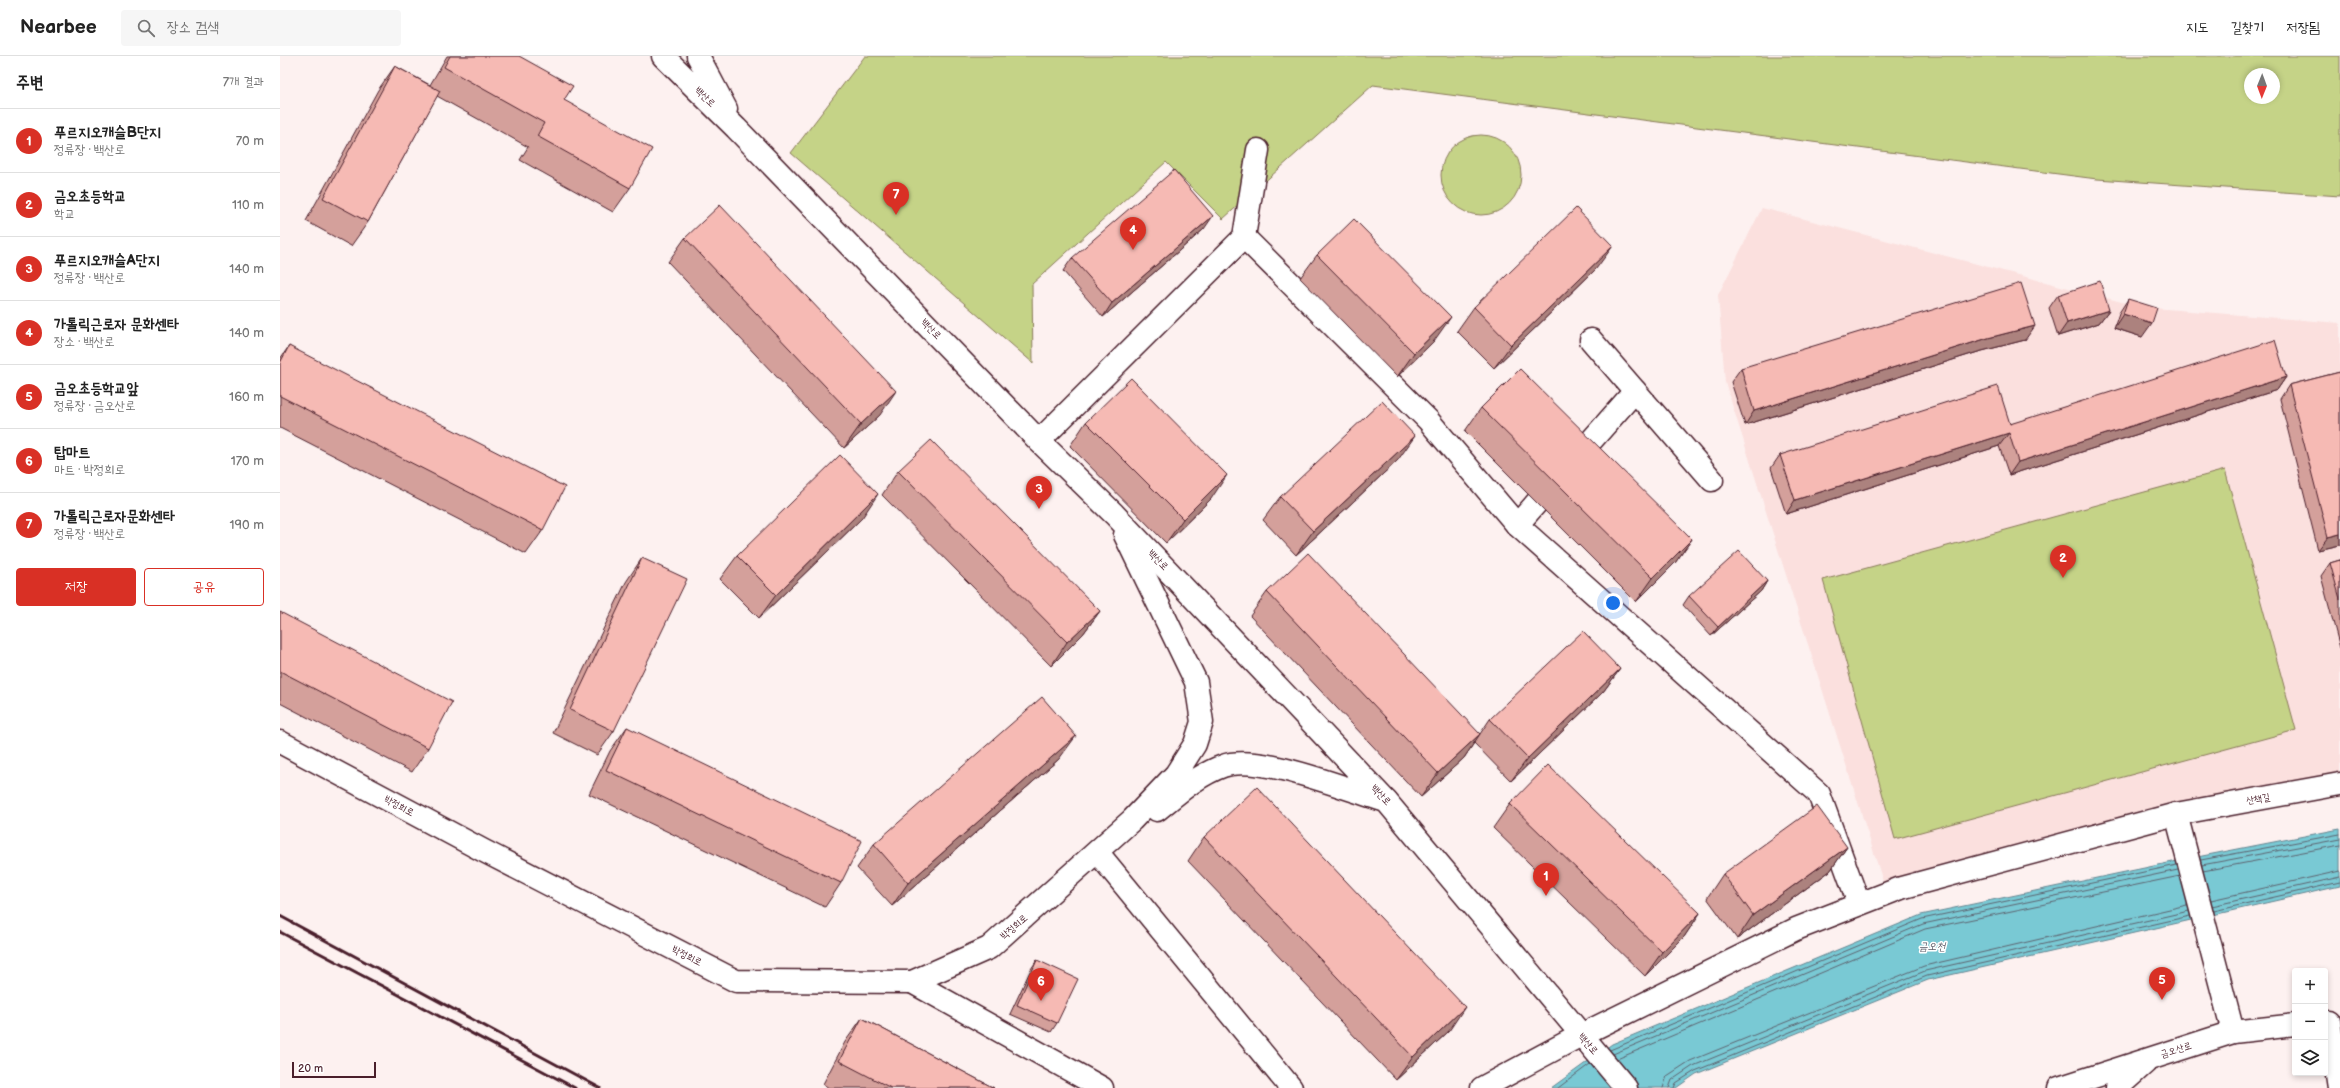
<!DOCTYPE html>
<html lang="ko">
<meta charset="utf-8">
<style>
body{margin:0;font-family:"Balsamiq Sans","Poor Story",sans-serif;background:#f6f6f6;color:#222}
.controls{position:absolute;right:12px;bottom:12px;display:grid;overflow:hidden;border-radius:4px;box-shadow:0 2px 6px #0003}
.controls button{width:36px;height:36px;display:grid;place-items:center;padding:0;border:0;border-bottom:1px solid #e0e0e0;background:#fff;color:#222;font:20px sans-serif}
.compass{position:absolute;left:1964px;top:12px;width:36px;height:36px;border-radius:50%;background:#fff;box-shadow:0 2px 6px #0003;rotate:181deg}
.scale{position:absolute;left:12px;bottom:10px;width:84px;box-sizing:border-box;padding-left:4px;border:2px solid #4a1f2b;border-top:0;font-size:11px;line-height:14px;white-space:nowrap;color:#4a1f2b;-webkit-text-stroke:3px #fff;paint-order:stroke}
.you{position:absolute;left:1333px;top:547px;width:14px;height:14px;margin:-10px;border:3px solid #fff;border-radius:50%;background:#1a73e8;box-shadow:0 0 0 6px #1a73e833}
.badge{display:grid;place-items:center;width:26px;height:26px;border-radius:50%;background:#d93025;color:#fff;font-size:13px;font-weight:700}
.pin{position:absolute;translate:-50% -33px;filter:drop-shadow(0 1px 2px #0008)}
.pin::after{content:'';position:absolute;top:21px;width:14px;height:12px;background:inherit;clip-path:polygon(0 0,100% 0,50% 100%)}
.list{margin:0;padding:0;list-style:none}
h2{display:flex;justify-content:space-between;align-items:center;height:52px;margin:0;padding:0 16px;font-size:17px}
h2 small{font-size:13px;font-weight:400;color:#767676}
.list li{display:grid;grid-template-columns:26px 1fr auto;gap:12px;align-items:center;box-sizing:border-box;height:64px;padding:0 16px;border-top:1px solid #e0e0e0}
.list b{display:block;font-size:15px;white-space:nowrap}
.list p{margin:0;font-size:13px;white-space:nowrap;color:#767676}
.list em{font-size:13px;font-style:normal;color:#767676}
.actions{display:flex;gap:8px;padding:12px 16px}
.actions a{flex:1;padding:9px 0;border:1px solid #d93025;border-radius:4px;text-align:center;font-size:14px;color:#d93025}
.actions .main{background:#d93025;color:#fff}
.icon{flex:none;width:22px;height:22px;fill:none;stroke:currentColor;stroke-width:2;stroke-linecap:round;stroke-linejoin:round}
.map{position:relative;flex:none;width:2060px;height:1032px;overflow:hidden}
header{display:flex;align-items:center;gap:24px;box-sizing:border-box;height:56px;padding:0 20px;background:#fff;border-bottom:1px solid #e0e0e0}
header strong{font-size:19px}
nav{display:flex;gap:22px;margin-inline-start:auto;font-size:14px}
.search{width:280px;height:36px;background:#f6f6f6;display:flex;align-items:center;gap:10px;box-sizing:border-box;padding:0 14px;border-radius:4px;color:#767676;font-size:15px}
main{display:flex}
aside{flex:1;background:#fff}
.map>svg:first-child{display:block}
.built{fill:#fbe0de}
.green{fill:#c5d387;stroke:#887959;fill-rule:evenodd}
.water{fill:#79c9d4;stroke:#668590}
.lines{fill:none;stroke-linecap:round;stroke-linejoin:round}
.shore{stroke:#5d636f;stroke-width:1}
.minor-casing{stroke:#4a1f2b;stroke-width:25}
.minor{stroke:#fff;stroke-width:22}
.rail{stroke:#4a1f2b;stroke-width:3}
.wall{fill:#d4a09b;stroke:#4a1f2b}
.shaded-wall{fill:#ac827e;stroke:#4a1f2b}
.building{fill:#f6bab4;stroke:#4a1f2b}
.labels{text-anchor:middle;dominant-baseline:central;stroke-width:3;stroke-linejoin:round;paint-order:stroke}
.street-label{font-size:10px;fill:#4a1f2b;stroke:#fff}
.water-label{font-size:11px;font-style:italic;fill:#5a5a66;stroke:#fff}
</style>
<header>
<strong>Nearbee</strong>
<div class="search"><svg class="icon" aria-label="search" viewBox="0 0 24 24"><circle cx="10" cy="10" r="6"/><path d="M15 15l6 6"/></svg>장소 검색</div>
<nav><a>지도</a><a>길찾기</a><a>저장됨</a></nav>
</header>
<main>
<aside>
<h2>주변<small>7개 결과</small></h2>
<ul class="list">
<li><span class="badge">1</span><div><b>푸르지오캐슬B단지</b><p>정류장 · 백산로</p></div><em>70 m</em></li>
<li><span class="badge">2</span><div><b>금오초등학교</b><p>학교</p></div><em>110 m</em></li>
<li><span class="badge">3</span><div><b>푸르지오캐슬A단지</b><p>정류장 · 백산로</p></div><em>140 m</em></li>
<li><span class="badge">4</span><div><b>가톨릭근로자 문화센타</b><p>장소 · 백산로</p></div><em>140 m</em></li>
<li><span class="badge">5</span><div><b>금오초등학교앞</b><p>정류장 · 금오산로</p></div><em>160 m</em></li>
<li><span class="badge">6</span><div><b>탑마트</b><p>마트 · 박정희로</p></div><em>170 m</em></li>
<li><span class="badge">7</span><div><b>가톨릭근로자문화센타</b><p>정류장 · 백산로</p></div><em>190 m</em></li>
</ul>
<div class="actions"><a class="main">저장</a><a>공유</a></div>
</aside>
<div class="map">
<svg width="2060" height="1032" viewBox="0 0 2060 1032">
<rect width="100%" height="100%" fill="#fdf1f0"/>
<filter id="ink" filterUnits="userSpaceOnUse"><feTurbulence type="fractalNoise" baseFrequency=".025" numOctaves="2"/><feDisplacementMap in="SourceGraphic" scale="8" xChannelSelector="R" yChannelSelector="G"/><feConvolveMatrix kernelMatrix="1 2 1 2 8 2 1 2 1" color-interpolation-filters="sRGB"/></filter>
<g filter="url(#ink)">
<!-- built -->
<polygon class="built" points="1482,152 1861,251 2060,267 2060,719 1605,832 1445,326 1438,239"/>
<!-- green -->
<g class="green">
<path d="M585 0H2060V140L1817 123 1093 29 943 163 886 106 752 228 753 307 511 97ZM1970 18H1994V42H1970Z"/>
<circle cx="1201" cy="119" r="40"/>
<polygon points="1945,414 2016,674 1615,783 1543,524"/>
</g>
<!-- water -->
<polygon class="water" points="2060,773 2060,830 1648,924 1416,1018 1396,1032 1271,1032 1332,988 1641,859 1907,803"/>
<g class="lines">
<!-- shore -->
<g class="shore">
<polyline points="1921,804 2060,778"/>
<polyline points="1922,809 2060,783"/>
<polyline points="1923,815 2060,789"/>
<polyline points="1931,844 2060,815"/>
<polyline points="1932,850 2060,821"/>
<polyline points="1934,855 2060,826"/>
<polyline points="1330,994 1642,863 1897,809"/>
<polyline points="1333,998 1643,868 1898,814"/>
<polyline points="1337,1003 1645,873 1900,820"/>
<polyline points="1278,1032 1310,1008"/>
<polyline points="1383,1032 1387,1020 1410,1005 1644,910 1907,849"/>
<polyline points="1389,1032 1392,1024 1413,1010 1645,915 1909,855"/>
<polyline points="1394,1032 1396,1027 1415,1015 1647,920 1910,860"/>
</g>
<!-- minor casing -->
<g class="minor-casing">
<g id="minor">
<polyline points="383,0 456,72 759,385 834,458 1107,746 1346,1032"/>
<polyline points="418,0 446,53"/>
<polyline points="964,181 1148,364 1237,469 1539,738 1579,848"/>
<polyline points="1311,284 1432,424"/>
<polyline points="759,385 964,181 978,94"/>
<polyline points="1237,469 1355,335"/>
<polyline points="0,686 204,795 456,925 632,926 709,892 852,764 896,718 915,688 922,666 916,626 845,479"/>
<path d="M877 754C898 737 918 719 943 710 979 697 1068 734 1106 745"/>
<polyline points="1896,758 1953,976"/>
<polyline points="818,797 1011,1032"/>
<polyline points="632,926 822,1032"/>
<polyline points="2049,965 2059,1032"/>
<polyline points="1202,1032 1301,979 1516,873 1621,832 1896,758 2060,728"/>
<polyline points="1779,1032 1953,976 2015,969"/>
<polyline points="1837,1032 1865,1007"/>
</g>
</g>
<!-- minor -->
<use href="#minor" class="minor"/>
<!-- rail -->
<g class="rail">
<polyline points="0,860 320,1032"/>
<polyline points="0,876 295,1032"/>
</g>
</g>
<!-- wall -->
<g class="wall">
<polygon points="167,0 239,0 284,44 350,132 333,156 240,104 248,91 157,40 88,166 71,190 26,165 98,34 115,10 150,29"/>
<polygon points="924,173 823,261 783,215 792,202"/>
<polygon points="405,182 600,359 564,392 388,206"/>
<polygon points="1037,199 1154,285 1117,321 1020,222"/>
<polygon points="1316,213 1214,312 1177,275 1194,251"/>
<polygon points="1778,239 1829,254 1819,267 1778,280 1769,252"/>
<polygon points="1848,243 1862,281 1834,272 1839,257"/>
<polygon points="1745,284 1698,296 1465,369 1451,326 1461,312"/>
<polygon points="9,290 263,474 246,498 0,372 0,303"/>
<polygon points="2060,316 2060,489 2038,494 2000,343 2009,329"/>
<polygon points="2006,321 1997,334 1729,419 1719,390 1506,458 1491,412 1500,399 1730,368"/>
<polygon points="1201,352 1412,483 1395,507 1356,546 1185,375"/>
<polygon points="806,366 931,443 886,487 790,390"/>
<polygon points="1118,404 1016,499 983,464 1000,441"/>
<polygon points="618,415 820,555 803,578 771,610 602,439"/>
<polygon points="582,462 479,562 440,523 457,500"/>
<polygon points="362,502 334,675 317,699 273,677 346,526"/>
<polygon points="2060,504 2060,592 2041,520 2050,507"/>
<polygon points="1487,525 1481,535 1431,580 1403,549 1409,540"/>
<polygon points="987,536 1200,678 1210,663 1340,613 1323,636 1231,725 1194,687 1184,702 1141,741 970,560"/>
<polygon points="0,556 148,692 132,716 0,647"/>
<polygon points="347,671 561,827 545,851 309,738 330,695"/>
<polygon points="779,703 612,850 577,812 594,788"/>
<polygon points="1230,748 1420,857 1404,881 1365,920 1213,772"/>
<polygon points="924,781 1169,975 1116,1024 908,805"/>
<polygon points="1567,791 1550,815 1457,883 1427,842 1443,818"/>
<polygon points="757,904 777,967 771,976 730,958 751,913"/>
<polygon points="582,962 714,1032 549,1032 543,1028 565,986"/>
</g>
<!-- shaded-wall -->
<g class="shaded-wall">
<polygon points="933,160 924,173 823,261 832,247"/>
<polygon points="1333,190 1316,213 1214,312 1231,289"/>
<polygon points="1829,254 1819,267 1778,280 1787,267"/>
<polygon points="1843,258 1872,267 1862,281 1834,272"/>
<polygon points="1171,261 1154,285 1117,321 1134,297"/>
<polygon points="1755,270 1745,284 1698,296 1465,369 1474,355 1708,282"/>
<polygon points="2006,321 1997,334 1729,419 1738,406"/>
<polygon points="616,335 600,359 564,392 581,368"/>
<polygon points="1729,377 1719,390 1506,458 1515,444"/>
<polygon points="1135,380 1118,404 1016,499 1033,475"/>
<polygon points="947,419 931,443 886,487 903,463"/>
<polygon points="598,438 582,462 479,562 496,539"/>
<polygon points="2060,478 2060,489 2038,494 2048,481"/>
<polygon points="1412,483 1395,507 1356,546 1373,522"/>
<polygon points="1487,525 1481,535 1431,580 1438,571"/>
<polygon points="820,555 803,578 771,610 787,586"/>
<polygon points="1340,613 1323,636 1231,725 1248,702"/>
<polygon points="1200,678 1184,702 1141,741 1158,717"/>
<polygon points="796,680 779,703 612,850 628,827"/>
<polygon points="1567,791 1550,815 1457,883 1473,859"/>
<polygon points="1420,857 1404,881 1365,920 1382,896"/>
<polygon points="1185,951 1169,975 1116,1024 1133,1001"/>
</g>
<!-- building -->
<g class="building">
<polygon points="170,0 239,0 293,30 284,44 372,93 350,132 257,80 264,67 164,11"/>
<polygon points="115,10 160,35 88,166 43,142"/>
<polygon points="894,114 933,160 832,247 792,202"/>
<polygon points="440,149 616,335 581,368 405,182"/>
<polygon points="1296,152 1333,190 1231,289 1194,251"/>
<polygon points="1074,163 1171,261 1134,297 1037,199"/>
<polygon points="1820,225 1829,254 1787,267 1778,239"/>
<polygon points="1741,227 1755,270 1708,282 1474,355 1461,312"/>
<polygon points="1848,243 1877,252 1872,267 1843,258"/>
<polygon points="1995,284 2006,321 1738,406 1729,377 1515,444 1500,399 1718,330 1730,368"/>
<polygon points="9,290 285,431 263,474 0,340 0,307"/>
<polygon points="1240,313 1412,483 1373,522 1201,352"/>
<polygon points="2060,316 2060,478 2048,481 2009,329"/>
<polygon points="851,322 947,419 903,463 806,366"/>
<polygon points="1102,345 1135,380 1033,475 1000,441"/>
<polygon points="651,384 820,555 787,586 618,415"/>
<polygon points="560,399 598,438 496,539 457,500"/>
<polygon points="1459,495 1487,525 1438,571 1409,540"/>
<polygon points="1028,497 1200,678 1158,717 987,536"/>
<polygon points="362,502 407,523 334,675 290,654"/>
<polygon points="2060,504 2060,543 2050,507"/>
<polygon points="0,556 172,646 148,692 0,615"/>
<polygon points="1303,575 1340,613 1248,702 1210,663"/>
<polygon points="762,641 796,680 628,827 594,788"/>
<polygon points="347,671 582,785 561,827 326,714"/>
<polygon points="1268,709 1420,857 1382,896 1230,748"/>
<polygon points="977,731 1185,951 1133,1001 924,781"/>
<polygon points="1537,750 1567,791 1473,859 1443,818"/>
<polygon points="757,904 798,923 777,967 737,949"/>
<polygon points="582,962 714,1032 611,1032 559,1005"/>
</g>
</g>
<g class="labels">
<!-- street labels -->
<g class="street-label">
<text transform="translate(425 41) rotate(44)">백산로</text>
<text transform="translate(651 273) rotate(46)">백산로</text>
<text transform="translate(878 504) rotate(46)">백산로</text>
<text transform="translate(1101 739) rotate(47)">백산로</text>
<text transform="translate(1978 743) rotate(-10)">산책길</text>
<text transform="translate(119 750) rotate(28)">박정희로</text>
<text transform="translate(734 871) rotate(-41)">박정희로</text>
<text transform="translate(407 900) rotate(27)">박정희로</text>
<text transform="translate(1308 988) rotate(49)">백산로</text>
<text transform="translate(1896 994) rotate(-17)">금오산로</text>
</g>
<!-- water labels -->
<g class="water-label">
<text x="1652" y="890">금오천</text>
</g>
</g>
</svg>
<div class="controls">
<button>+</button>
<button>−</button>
<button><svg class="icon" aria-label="layers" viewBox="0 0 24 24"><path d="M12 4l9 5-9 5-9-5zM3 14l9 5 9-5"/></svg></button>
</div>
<svg class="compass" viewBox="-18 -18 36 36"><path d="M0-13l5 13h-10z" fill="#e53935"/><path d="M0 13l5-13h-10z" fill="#767676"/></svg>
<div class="scale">20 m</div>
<div class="you"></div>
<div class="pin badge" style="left:1266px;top:840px">1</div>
<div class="pin badge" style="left:1783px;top:522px">2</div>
<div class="pin badge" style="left:759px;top:453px">3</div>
<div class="pin badge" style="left:853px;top:194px">4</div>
<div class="pin badge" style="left:1882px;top:944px">5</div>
<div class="pin badge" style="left:761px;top:945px">6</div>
<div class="pin badge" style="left:616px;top:159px">7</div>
</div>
</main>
